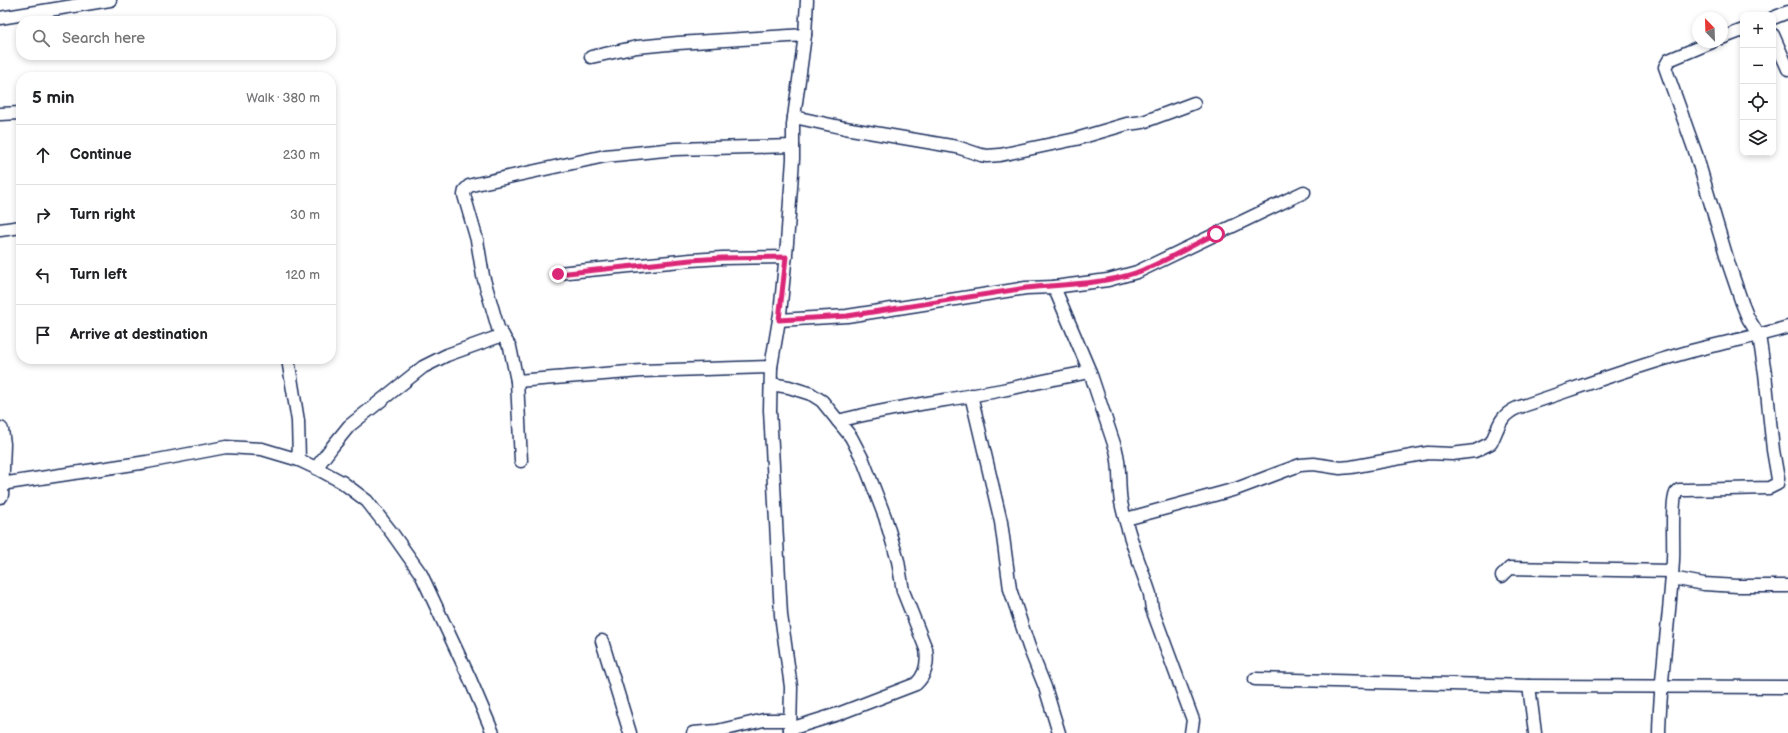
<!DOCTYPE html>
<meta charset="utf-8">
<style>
body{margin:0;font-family:"Balsamiq Sans",sans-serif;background:#f6f6f6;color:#202124}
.controls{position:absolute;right:12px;top:12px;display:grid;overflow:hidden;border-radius:8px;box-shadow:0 2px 6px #0003}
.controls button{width:36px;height:36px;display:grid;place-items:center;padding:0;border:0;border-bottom:1px solid #e0e0e0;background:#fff;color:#202124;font:20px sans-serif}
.compass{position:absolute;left:1692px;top:12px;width:36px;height:36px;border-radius:50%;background:#fff;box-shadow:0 2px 6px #0003;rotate:337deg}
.stop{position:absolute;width:12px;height:12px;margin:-9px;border:3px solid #db2777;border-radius:50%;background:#fff}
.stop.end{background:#db2777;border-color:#fff;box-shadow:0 1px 4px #0008}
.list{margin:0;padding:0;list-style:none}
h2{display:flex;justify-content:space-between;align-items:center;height:52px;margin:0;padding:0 16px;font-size:17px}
h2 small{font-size:13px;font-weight:400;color:#757577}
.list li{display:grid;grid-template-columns:26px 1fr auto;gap:12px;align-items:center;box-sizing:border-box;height:60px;padding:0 16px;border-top:1px solid #e0e0e0}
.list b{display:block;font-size:15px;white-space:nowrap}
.list em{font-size:13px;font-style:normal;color:#757577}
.icon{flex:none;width:22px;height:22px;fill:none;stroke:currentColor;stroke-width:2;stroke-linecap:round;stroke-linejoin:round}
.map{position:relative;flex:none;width:1788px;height:733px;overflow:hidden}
.search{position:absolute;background:#fff;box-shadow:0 2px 6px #0003;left:16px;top:16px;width:320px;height:44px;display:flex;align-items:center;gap:10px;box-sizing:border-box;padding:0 14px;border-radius:16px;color:#757577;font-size:15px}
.panel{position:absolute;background:#fff;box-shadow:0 2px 6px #0003;left:16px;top:72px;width:320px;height:292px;border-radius:16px}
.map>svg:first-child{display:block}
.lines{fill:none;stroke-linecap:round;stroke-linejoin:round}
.street-casing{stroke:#1b2f5e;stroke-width:15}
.secondary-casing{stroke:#1b2f5e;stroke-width:19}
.street{stroke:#fff;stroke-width:12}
.secondary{stroke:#fff;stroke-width:16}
.route{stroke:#db2777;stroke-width:5}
</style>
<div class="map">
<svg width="1788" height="733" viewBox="0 0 1788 733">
<rect width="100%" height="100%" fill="#fff"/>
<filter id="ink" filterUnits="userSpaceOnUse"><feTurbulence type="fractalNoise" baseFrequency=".025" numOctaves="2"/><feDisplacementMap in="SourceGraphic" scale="8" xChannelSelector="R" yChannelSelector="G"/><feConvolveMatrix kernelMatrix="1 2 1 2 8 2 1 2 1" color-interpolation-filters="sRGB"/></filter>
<g filter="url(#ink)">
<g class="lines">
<!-- street casing -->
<g class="street-casing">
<g id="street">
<polyline points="0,18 110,0"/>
<polyline points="1773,18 1788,12"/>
<polyline points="1773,35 1788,69"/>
<polyline points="1722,38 1743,30"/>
<polyline points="591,57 637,47 678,43 805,35"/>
<polyline points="0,114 21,113"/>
<polyline points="794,117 845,128 957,147 981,155 987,156 1000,155 1076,139 1127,124 1143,122 1194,103"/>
<polyline points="0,230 21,227"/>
<polyline points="558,273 691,260 722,258 786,257"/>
<polyline points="1054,287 1108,280 1137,272 1304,192"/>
<path d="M779 320 847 316 1026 288 1054 287 1090 372 1116 450C1121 468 1118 485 1121 502 1127 533 1140 564 1150 594L1152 609 1193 720 1191 733"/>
<polyline points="288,359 298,421 299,460"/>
<polyline points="517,381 641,371 771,367"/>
<path d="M771 384 789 387 811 394 822 401 851 437 863 460 885 517 898 561 903 591 926 649C928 662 926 675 916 684L838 714 790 729"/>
<polyline points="971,395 1001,522 1010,589 1029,647 1045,687 1059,733"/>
<path d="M838 421C891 407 944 401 997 391 1028 385 1059 377 1090 372"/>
<polyline points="521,461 517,381 510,347 498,328 483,276 477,240 464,195 465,190 469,186 476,184 605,156 675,149 793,146"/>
<polyline points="316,468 332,447 349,426 423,367 447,355 503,335"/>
<polyline points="1,484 147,462 226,447 262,449 299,460 316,468 342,482 367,501 392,533 421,574 470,679 493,733"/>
<path d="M1126 519 1236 489 1300 465 1314 464 1340 468 1351 467 1428 453 1452 454 1475 451 1491 443C1499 427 1499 416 1517 408 1574 389 1630 368 1688 352 1721 343 1755 337 1788 327"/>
<polyline points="1502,576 1510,568 1672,571"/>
<polyline points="1672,578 1704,584 1737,586 1788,586"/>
<polyline points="602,641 630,733"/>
<polyline points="1255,679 1529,686 1788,687"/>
<polyline points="1529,686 1535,733"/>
<polyline points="693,733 717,731 764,720 790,720"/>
<polyline points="790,733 791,687 781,615 770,410 771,367 780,314 787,243 793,159 793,125 805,35 807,0"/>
<path d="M1659 733C1660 675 1670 618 1673 560 1674 545 1671 504 1676 493L1679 490H1687L1769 488 1777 484 1778 479 1773 450 1765 373 1759 336 1748 318 1742 303 1729 265 1696 154 1665 67 1669 60 1712 42"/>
</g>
</g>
<!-- secondary casing -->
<g class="secondary-casing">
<polyline id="secondary" points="0,430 2,444 0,495"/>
</g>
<!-- street -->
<use href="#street" class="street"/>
<!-- secondary -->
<use href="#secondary" class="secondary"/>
</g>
</g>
<g class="lines" filter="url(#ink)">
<!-- route -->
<path class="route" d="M558 274 691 260 722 258 786 257 779 320 847 316 1026 288C1063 284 1099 285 1135 273 1164 263 1189 246 1216 234"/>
</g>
</svg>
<div class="controls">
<button>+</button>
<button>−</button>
<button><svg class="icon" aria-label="locate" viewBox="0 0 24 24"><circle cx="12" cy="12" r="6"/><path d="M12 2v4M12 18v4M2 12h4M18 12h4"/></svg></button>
<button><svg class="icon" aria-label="layers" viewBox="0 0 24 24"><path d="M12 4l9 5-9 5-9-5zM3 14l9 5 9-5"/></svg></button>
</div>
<svg class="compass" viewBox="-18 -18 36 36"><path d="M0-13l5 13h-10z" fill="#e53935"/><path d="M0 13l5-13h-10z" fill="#757577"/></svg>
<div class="stop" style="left:1216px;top:234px"></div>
<div class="stop end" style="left:558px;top:274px"></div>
<div class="search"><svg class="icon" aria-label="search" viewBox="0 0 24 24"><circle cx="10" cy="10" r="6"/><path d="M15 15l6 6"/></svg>Search here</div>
<section class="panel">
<h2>5 min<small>Walk · 380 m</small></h2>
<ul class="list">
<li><svg class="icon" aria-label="ahead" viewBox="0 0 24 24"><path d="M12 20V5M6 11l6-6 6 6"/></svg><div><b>Continue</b></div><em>230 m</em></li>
<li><svg class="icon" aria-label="right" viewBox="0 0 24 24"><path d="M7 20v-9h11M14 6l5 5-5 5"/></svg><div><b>Turn right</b></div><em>30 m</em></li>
<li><svg class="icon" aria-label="left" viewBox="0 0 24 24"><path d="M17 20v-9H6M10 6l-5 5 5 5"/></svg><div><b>Turn left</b></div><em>120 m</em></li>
<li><svg class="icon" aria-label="arrive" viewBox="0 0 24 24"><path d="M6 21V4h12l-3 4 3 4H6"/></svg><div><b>Arrive at destination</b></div></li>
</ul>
</section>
</div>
